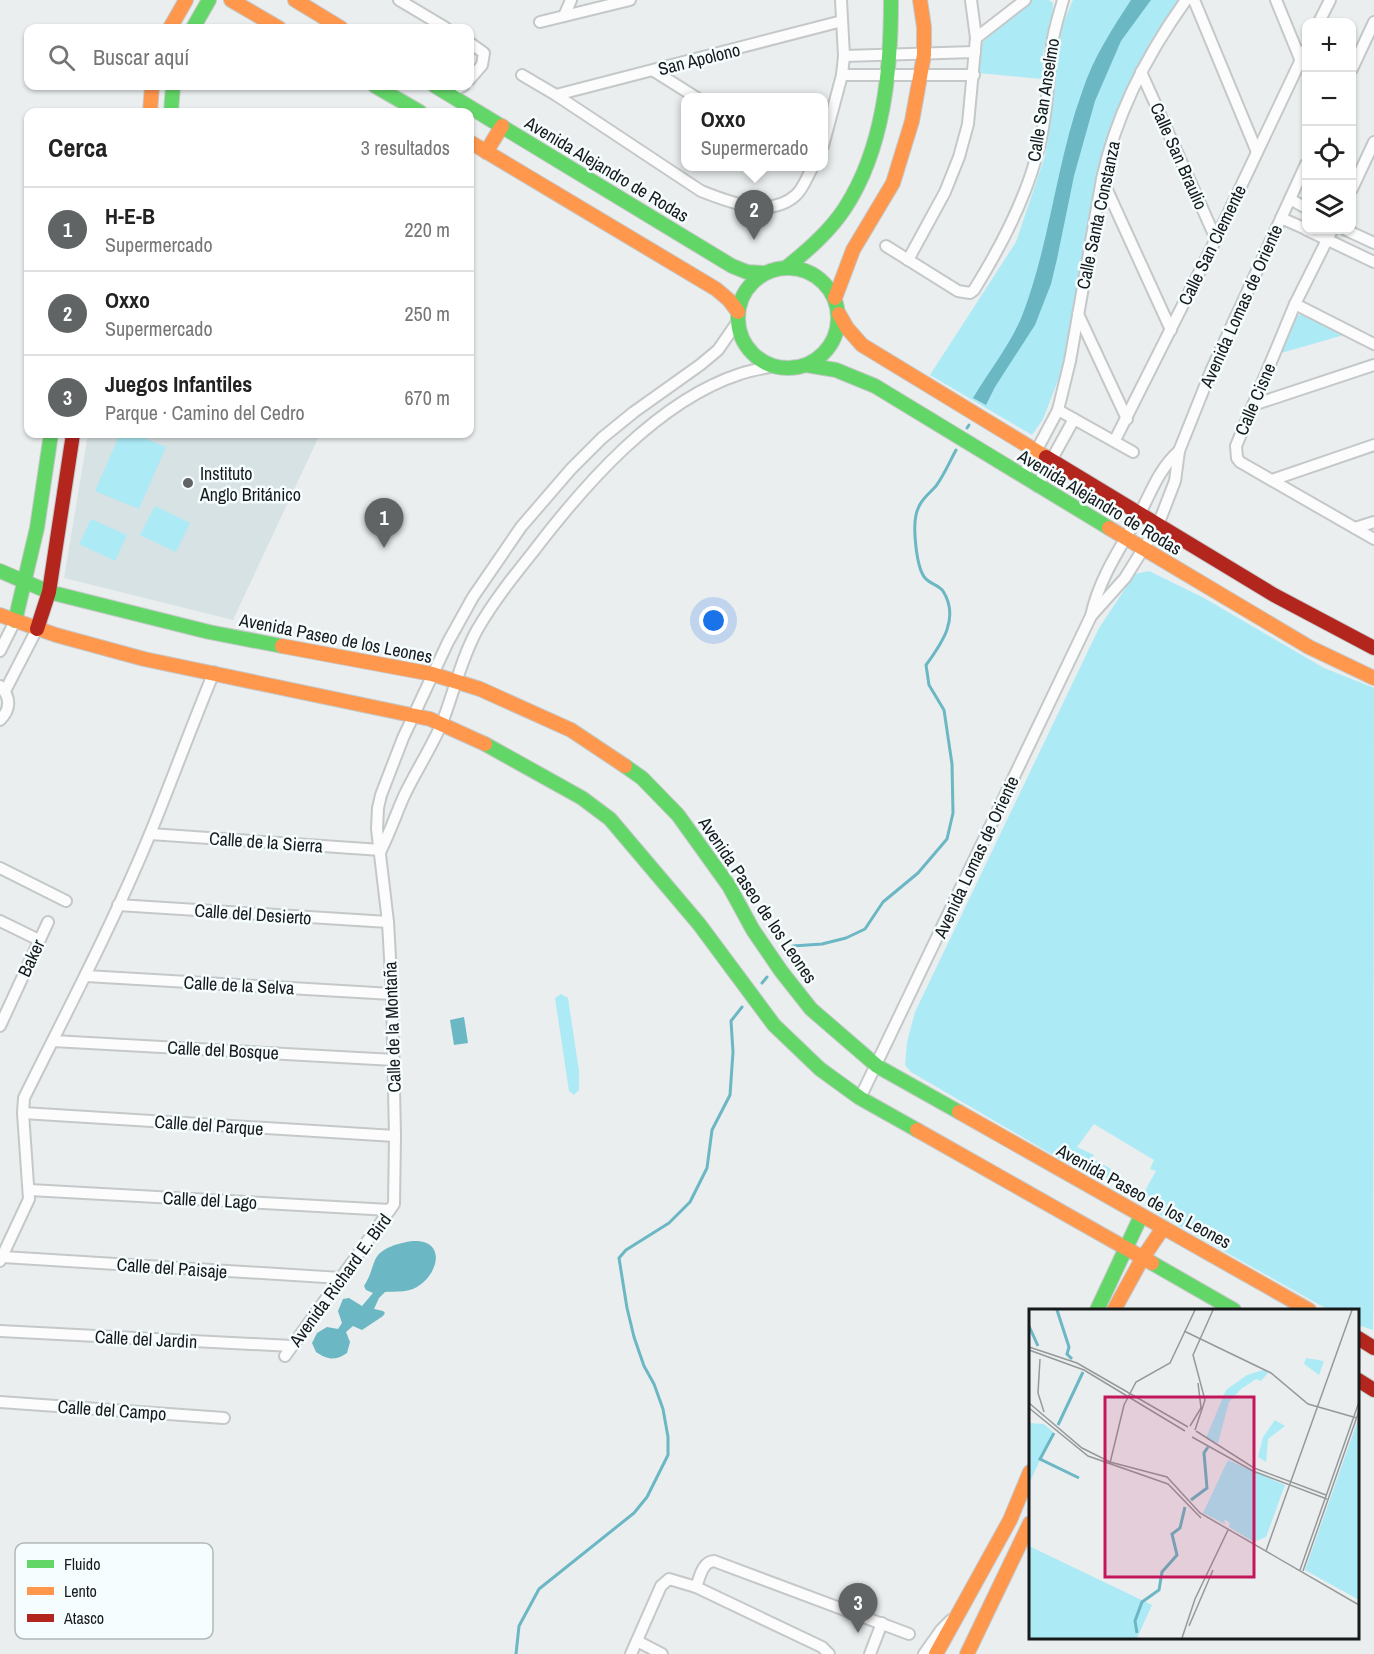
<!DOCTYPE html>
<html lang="es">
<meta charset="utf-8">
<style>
body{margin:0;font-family:"Archivo Narrow",sans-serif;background:#f6f6f6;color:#222}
.controls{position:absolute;right:18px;top:18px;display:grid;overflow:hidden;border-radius:12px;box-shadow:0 2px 4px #0004}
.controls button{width:54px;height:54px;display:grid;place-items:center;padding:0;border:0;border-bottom:2px solid #e0e0e0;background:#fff;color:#222;font:30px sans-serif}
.you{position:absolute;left:714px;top:621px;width:21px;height:21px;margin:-15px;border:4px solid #fff;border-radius:50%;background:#1a73e8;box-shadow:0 0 0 9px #1a73e833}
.badge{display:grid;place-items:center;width:39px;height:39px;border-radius:50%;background:#616465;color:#fff;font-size:20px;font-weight:700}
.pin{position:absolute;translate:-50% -50px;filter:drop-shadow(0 2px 3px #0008)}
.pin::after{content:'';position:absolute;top:32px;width:21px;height:18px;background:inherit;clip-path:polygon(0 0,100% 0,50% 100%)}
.popup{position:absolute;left:681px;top:93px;width:147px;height:78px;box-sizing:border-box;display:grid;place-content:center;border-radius:12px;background:#fff;filter:drop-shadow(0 2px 4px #0005);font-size:20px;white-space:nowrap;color:#767676}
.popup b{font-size:22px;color:#222}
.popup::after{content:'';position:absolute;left:50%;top:100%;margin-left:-12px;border:12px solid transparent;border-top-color:#fff}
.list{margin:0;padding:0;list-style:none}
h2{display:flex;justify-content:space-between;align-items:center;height:78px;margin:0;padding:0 24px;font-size:26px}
h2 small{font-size:20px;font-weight:400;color:#767676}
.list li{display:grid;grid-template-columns:39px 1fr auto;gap:18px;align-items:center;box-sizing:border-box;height:84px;padding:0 24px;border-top:2px solid #e0e0e0}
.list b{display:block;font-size:22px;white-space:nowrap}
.list p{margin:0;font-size:20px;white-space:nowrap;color:#767676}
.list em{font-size:20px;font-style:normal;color:#767676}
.icon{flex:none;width:33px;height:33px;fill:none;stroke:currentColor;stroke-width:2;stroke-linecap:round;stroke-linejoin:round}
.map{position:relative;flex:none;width:1374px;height:1654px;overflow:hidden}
.search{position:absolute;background:#fff;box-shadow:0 2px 4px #0004;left:24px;top:24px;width:450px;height:66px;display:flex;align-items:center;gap:15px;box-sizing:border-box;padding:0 21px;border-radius:12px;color:#767676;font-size:22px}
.panel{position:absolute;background:#fff;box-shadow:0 2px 4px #0004;left:24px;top:108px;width:450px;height:330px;border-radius:12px}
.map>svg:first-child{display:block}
.built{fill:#d7e2e4}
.green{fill:#aceaf6}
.water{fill:#6bb7c4}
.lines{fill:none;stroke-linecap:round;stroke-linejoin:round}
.stream{stroke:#6bb7c4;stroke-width:3}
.street-casing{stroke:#c5c8c9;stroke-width:14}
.fast-casing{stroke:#c5c8c9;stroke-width:16}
.slow-casing{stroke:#c5c8c9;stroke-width:16}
.jam-casing{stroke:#c5c8c9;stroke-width:16}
.street{stroke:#fcfcfd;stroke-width:10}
.fast{stroke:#63d668;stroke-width:14}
.slow{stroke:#ff974d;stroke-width:14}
.jam{stroke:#b3261e;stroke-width:14}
.poi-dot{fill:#616465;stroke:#f5fdfe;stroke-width:2}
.labels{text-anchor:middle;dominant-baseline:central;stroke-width:5;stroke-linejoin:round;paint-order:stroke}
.street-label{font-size:18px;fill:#171a1b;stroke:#f5fdfe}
.poi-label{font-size:18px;fill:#171a1b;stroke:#f5fdfe;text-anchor:start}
.inset-river{fill:none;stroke:#6bb7c4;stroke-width:3}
.inset-road{fill:none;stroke:#96999a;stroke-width:1.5}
.view{fill:#c2185b;fill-opacity:0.15;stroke:#c2185b;stroke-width:3}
.inset-edge{fill:none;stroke:#171a1b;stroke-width:3}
.key{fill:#f5fdfe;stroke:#b2b9ba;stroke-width:1.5}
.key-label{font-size:16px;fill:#171a1b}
</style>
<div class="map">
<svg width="1374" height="1654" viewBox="0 0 1374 1654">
<rect width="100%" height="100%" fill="#eaeeef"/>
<!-- built -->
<polygon class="built" points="88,434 320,434 233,620 64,578"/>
<!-- green -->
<g class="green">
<polygon points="1029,0 1049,0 1053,3 1053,11 1043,53 1042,79 978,73 979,48 983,42"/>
<polygon points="1073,0 1180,0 1149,44 1107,142 1095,185 1066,360 1043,419 1032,435 930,375 1016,242 1045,156 1062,26"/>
<polygon points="1298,315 1306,315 1344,335 1274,355 1292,320"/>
<polygon points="120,434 134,434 166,447 139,509 95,491"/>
<polygon points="155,506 190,523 176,552 140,535"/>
<polygon points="91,519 127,535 115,561 79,544"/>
<polygon points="1149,571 1204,598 1324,668 1374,688 1373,1330 1358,1325 1358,1310 1329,1310 1163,1217 1147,1206 1142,1196 1156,1171 1150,1169 1154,1160 1094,1124 1077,1147 1094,1155 1092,1158 1111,1169 1109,1173 1112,1174 1108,1178 1082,1164 1072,1165 1065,1162 911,1072 905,1065 907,1042 915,1012 1099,628 1135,574"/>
<polygon points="561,994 568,998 579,1071 579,1090 574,1095 569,1091 555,998"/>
</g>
<!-- water -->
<g class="water">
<path d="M1131 0H1151L1121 41 1095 101 1074 176 1057 259 1051 284 1035 325 995 387 986 405 973 398C989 371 1010 345 1022 316 1050 244 1056 164 1082 92 1093 58 1112 29 1131 0Z"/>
<polygon points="464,1017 468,1043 454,1045 450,1020"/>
<path d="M412 1241C447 1239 439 1274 417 1287 406 1293 396 1291 385 1292L379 1298 374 1309 383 1311 385 1313 383 1316 362 1330 353 1326 346 1332 350 1342 347 1353C335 1361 328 1360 316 1352L312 1343 317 1333 327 1327 338 1329 342 1323 338 1311 343 1299 349 1298 362 1306 373 1293 366 1290 364 1286C370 1277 371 1270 375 1260 381 1247 400 1243 412 1241Z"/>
</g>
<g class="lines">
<!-- stream -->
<g class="stream">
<polyline points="967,428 969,425"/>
<path d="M787 953 793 946 822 944 846 938 865 929 883 902 918 873 947 839 953 813 952 764 944 710 929 685 926 665C942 643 960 618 943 591 939 585 930 584 925 578 916 567 913 528 916 515 919 501 927 496 936 486 944 475 950 461 956 450"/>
<polyline points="762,983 767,977"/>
<polyline points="516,1654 519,1626 539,1589 634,1513 647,1497 668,1455 668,1437 663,1409 654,1384 644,1366 634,1337 627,1308 619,1258 626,1250 669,1223 690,1202 707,1168 712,1130 730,1095 733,1052 731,1021 742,1007"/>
</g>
<!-- street casing -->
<g class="street-casing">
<g id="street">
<polyline points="399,0 446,28"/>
<polyline points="1194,0 1257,152"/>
<polyline points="1276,0 1301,61"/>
<polyline points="564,16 571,0"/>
<polyline points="540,22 630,0"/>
<polyline points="1319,22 1330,0"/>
<polyline points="976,38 1025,0"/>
<polyline points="470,43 484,53 482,65 470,79"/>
<polyline points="844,56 975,52"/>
<polyline points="1352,69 1374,22"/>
<polyline points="654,71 697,98"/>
<polyline points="1141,72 1216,239"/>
<path d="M522 75 556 95 701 191C729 202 770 219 796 195 803 189 808 175 813 166"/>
<polyline points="842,75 974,75"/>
<polyline points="447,93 463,86"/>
<polyline points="556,95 842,21"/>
<polyline points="823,146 842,75 844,56 841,0"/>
<polyline points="1102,179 1171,330"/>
<polyline points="1352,189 1374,142"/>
<polyline points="1290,199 1306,208"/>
<polyline points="1281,218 1306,229"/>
<polyline points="1307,230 1374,262"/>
<polyline points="1332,230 1295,304 1236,446 1237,458 1240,462 1374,539"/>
<polyline points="1346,230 1374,243"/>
<path d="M886 246 958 291 970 293 974 290C1000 248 1023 205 1036 158 1047 121 1048 82 1052 45 1054 29 1059 15 1063 0"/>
<polyline points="908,260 945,192 959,157 968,124 976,38 971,0"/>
<polyline points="1295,304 1374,344"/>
<polyline points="1078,314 1127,419"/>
<polyline points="1253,405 1374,365"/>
<polyline points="1058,410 1133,452"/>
<polyline points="1115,440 1216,239 1306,49"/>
<path d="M1023 476 1058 410 1070 361 1102 179C1116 114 1148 53 1186 0"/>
<polyline points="1272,480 1374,445"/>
<polyline points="1037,486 1074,419"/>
<polyline points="1355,528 1374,522"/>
<polyline points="1091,616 1125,578 1158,525 1175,481 1179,451 1211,371 1306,164"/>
<polyline points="0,651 15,621"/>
<polyline points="5,691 37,629"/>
<path d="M0 720C11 709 11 697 0 686"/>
<polyline points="150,834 381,850"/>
<path d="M381 850C390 832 396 814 404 796 416 771 431 748 442 723 454 692 461 659 477 630 493 602 513 577 533 552 584 485 657 401 740 374 751 370 764 368 776 366"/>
<polyline points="0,868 66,901"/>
<polyline points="118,905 388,922"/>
<polyline points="0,921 39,940"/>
<polyline points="86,976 392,994"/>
<polyline points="0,1026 48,922"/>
<polyline points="53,1041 394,1060"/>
<path d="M860 1098 1091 616C1099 579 1119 550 1138 517 1151 493 1158 470 1179 451"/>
<polyline points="23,1113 395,1136"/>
<polyline points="30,1190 390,1210"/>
<polyline points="3,1257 341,1278"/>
<path d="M0 1261 29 1199 23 1113 24 1098C67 1011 113 924 150 834 172 780 192 725 214 672"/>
<polyline points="0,1331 292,1346"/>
<polyline points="285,1356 394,1204 395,1136 392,994 388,922 377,829 378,808 381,795 403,738 448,642 473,597 521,527 571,469 602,438 634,412 700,365 718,350 738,321"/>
<polyline points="0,1402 224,1418"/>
<path d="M696 1587C700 1577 702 1562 714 1561L909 1634"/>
<polyline points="637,1641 662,1654"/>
<polyline points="631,1654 661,1586 669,1579 696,1587 822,1647 829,1654"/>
<polyline points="870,1654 882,1623"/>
<polyline points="924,1654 941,1630 951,1620"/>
</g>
</g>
<!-- fast casing -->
<g class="fast-casing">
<g id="fast">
<polyline points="193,28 209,0"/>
<polyline points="375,86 420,112"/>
<polyline points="435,86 732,266 747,272 765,273"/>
<polyline points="171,112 173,86"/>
<path d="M787 267C808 250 830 231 845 208 884 148 891 70 891 0"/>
<circle cx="788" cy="318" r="50"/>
<polyline points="806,365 836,370 875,386 1109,528"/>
<polyline points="0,571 49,592 209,632 282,646"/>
<polyline points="15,621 37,528 51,434"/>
<polyline points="485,744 582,798 610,819 699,924 774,1025 820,1069 860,1098 917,1130"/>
<polyline points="625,766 642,778 678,815 729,886 753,930 781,971 811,1009 877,1066 959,1112"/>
<polyline points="1152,1263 1234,1310"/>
<polyline points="1097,1310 1141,1216"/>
</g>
</g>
<!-- slow casing -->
<g class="slow-casing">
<g id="slow">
<polyline points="231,0 279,28"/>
<polyline points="295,0 341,28"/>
<polyline points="170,28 186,0"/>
<polyline points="150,112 152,86"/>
<polyline points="470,142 716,289 729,300 738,312"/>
<polyline points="486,152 502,126"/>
<polyline points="835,298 853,250 893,183 912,121 924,55 924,27 920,0"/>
<polyline points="839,314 847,328 862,345 1046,457"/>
<polyline points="1109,528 1309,647 1374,678"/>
<polyline points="0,615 56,635 144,659 430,719 485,744"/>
<polyline points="282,646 432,674 480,689 571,730 625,766"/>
<polyline points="959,1112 1309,1310"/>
<polyline points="917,1130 1152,1263"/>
<polyline points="1114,1310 1142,1259 1163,1228"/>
<polyline points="936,1654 1010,1520 1030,1472"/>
<polyline points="967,1654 1030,1523"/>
</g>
</g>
<!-- jam casing -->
<g class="jam-casing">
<g id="jam">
<polyline points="1046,457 1274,595 1374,648"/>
<polyline points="37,629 49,592 73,434"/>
<polyline points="1358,1338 1374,1348"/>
<polyline points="1358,1380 1374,1390"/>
</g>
</g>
<!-- street -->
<use href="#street" class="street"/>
<!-- fast -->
<use href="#fast" class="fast"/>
<!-- slow -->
<use href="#slow" class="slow"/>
<!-- jam -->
<use href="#jam" class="jam"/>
</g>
<!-- markers -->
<circle class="poi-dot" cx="188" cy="483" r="6"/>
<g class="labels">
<!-- street labels -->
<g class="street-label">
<text transform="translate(699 59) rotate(-14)">San Apolono</text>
<text transform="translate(1043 100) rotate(-81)">Calle San Anselmo</text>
<text transform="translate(1179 156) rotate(66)">Calle San Braulio</text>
<text transform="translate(607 169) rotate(31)">Avenida Alejandro de Rodas</text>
<text transform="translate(1098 215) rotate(-78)">Calle Santa Constanza</text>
<text transform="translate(1212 245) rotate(-64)">Calle San Clemente</text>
<text transform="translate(1241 306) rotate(-66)">Avenida Lomas de Oriente</text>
<text transform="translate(1255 399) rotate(-67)">Calle Cisne</text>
<text transform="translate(1100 502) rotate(31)">Avenida Alejandro de Rodas</text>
<text transform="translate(336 638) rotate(11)">Avenida Paseo de los Leones</text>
<text transform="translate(266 842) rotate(4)">Calle de la Sierra</text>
<text transform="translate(976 857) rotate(-65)">Avenida Lomas de Oriente</text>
<text transform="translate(758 900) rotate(56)">Avenida Paseo de los Leones</text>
<text transform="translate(253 914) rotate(4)">Calle del Desierto</text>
<text transform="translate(31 958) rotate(-65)">Baker</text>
<text transform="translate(239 985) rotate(3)">Calle de la Selva</text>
<text transform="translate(392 1027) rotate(-92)">Calle de la Montaña</text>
<text transform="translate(223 1050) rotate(3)">Calle del Bosque</text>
<text transform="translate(209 1125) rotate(4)">Calle del Parque</text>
<text transform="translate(1144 1196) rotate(29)">Avenida Paseo de los Leones</text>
<text transform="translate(210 1200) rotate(3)">Calle del Lago</text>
<text transform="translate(172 1268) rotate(4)">Calle del Paisaje</text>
<text transform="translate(340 1280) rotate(-54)">Avenida Richard E. Bird</text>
<text transform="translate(146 1339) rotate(3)">Calle del Jardin</text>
<text transform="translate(112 1410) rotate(4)">Calle del Campo</text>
</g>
<!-- poi labels -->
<g class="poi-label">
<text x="200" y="473">Instituto<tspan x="200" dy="21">Anglo Británico</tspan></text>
</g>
</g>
<!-- overview -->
<g transform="translate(1029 1309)">
<rect width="330" height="330" fill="#eaeeef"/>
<path d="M277 49 295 52 290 66 275 55ZM234 61 239 64 232 72 227 70 212 80 200 93 189 134 177 129 197 81 218 66ZM330 108V291L276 261ZM246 111 256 117 239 130 237 153 229 148 234 128ZM0 114 15 115 24 123 0 175ZM199 151 256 176 237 228 225 233 200 218 201 214 195 210 196 215 174 204ZM0 237 123 296 108 329H0Z" fill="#aceaf6"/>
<path class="inset-river" d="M28 1 40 38 38 45 43 50M0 17 9 37M29 116 54 63M25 124 11 150 50 169M162 191 178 179 175 144 179 138M108 324 106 312 113 293 130 281 133 263 148 246 143 225 151 219 156 198"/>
<path class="inset-road" d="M155 22 242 64 279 95 328 109M0 38 48 54 159 118M0 41 55 61 156 122M11 50 9 84 15 103M0 94 53 139 81 153 138 168 171 204 330 296M0 99 59 147 139 175 172 209M161 117 172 99 169 74M166 121 176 91 164 46 184 1M167 122 225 159 297 186M163 128 224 162 298 190M81 154 95 96 107 73 141 54 166 1M237 242 323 1M271 261 330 93M274 262 330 102M160 317 184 261M153 329 166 290 199 221"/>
<path class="view" d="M76 88H225V268H76Z"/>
<rect width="330" height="330" class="inset-edge"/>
</g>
<!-- legend -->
<rect x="15" y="1543" width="198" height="96" rx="9" class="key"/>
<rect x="27" y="1560" width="27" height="8" fill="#63d668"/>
<rect x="27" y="1587" width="27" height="8" fill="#ff974d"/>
<rect x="27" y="1614" width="27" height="8" fill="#b3261e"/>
<g class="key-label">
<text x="64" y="1570">Fluido</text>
<text x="64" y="1597">Lento</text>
<text x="64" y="1624">Atasco</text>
</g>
</svg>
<div class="controls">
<button>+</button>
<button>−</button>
<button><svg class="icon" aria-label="locate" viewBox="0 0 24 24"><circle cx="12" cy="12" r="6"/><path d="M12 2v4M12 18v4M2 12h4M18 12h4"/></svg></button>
<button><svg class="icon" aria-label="layers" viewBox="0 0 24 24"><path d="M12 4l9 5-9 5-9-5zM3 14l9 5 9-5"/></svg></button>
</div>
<div class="you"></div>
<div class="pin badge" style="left:384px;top:548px">1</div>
<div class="pin badge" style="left:754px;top:240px">2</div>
<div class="popup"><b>Oxxo</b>Supermercado</div>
<div class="pin badge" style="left:858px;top:1633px">3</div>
<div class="search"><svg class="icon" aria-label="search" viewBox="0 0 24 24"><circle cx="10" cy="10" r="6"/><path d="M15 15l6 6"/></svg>Buscar aquí</div>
<section class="panel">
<h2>Cerca<small>3 resultados</small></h2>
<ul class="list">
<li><span class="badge">1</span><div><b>H-E-B</b><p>Supermercado</p></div><em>220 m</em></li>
<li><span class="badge">2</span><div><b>Oxxo</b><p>Supermercado</p></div><em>250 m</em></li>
<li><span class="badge">3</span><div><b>Juegos Infantiles</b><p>Parque · Camino del Cedro</p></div><em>670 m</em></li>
</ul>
</section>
</div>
